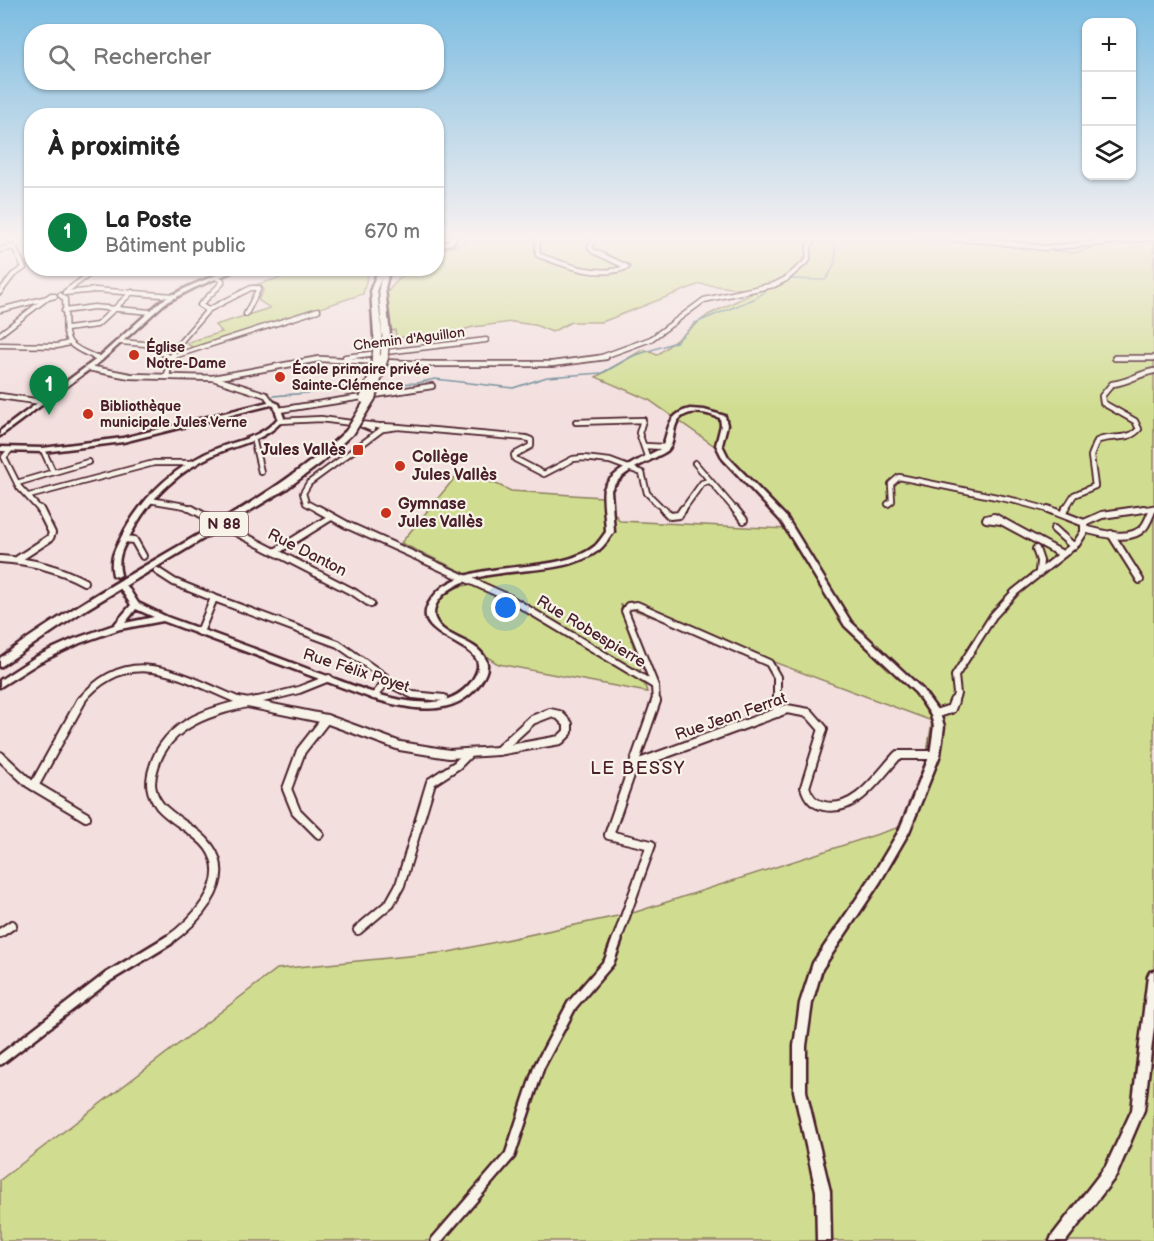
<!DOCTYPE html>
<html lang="fr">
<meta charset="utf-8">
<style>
body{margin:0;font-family:"Balsamiq Sans",sans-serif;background:#f2f2f2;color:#222}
.controls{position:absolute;right:18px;top:18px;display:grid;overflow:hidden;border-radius:12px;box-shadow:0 2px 4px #0004}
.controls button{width:54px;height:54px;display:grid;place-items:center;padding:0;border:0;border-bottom:2px solid #e0e0e0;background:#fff;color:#222;font:30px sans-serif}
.you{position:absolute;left:506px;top:608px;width:21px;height:21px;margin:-15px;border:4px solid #fff;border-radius:50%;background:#1a73e8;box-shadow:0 0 0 9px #1a73e833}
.badge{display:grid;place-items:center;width:39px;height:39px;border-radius:50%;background:#0b8043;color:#fff;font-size:20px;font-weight:700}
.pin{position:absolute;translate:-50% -50px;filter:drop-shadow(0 2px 3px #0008)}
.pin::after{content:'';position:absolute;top:32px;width:21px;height:18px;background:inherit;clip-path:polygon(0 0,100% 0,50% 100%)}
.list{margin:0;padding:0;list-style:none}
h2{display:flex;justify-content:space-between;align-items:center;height:78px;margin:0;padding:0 24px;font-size:26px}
h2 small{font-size:20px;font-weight:400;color:#767676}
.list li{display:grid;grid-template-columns:39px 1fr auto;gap:18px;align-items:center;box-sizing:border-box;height:90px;padding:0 24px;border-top:2px solid #e0e0e0}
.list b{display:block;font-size:22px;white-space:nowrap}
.list p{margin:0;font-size:20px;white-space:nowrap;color:#767676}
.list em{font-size:20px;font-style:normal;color:#767676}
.icon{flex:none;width:33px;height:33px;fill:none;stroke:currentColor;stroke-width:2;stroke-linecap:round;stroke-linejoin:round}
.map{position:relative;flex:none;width:1154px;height:1241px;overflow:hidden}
.search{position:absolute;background:#fff;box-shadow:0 2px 4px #0004;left:24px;top:24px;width:420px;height:66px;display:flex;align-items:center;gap:15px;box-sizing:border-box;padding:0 21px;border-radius:24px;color:#767676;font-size:22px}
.panel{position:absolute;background:#fff;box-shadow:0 2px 4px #0004;left:24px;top:108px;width:420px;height:168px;border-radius:24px}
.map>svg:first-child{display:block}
.green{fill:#d0dd90;stroke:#8d7e5e;stroke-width:1.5}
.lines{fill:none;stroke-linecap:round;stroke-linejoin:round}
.stream{stroke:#668492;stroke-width:1.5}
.minor-far4-casing{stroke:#4a1f2b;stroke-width:7}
.minor-far3-casing{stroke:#4a1f2b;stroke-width:8}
.minor-far2-casing{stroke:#4a1f2b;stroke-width:10}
.minor-far1-casing{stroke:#4a1f2b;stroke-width:12}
.minor-casing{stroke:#4a1f2b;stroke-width:14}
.tertiary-casing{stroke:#4a1f2b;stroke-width:5}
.secondary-casing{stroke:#4a1f2b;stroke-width:5}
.trunk-casing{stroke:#4a1f2b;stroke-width:5}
.minor-far4{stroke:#f7f3e8;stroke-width:4}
.minor-far3{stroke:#f7f3e8;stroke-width:4.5}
.minor-far2{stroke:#f7f3e8;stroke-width:6}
.minor-far1{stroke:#f7f3e8;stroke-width:8}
.minor{stroke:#f7f3e8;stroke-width:9}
.tertiary{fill:#f7f3e8;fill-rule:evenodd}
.secondary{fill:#f7f3e8;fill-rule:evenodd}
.trunk{fill:#f7f3e8;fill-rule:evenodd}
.trunk-bridge-far1-casing{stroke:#4a1f2b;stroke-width:10;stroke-linecap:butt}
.trunk-bridge-casing{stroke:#4a1f2b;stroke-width:12;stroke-linecap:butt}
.trunk-bridge-far1{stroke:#f7f3e8;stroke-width:7}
.trunk-bridge{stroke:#f7f3e8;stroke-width:8}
.poi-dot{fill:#c8321e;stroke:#f7f3e8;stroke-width:2}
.labels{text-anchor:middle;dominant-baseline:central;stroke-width:4.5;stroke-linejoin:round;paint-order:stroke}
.far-street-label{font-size:14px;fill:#4a1f2b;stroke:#f7f3e8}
.far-poi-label{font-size:14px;font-weight:bold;fill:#4a1f2b;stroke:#f7f3e8;text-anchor:start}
.shield{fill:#f7f3e8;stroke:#7e5f64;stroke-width:1.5}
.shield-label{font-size:15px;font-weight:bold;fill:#4a1f2b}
.poi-label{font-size:16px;font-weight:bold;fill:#4a1f2b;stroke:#f7f3e8;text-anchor:start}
.street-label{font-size:16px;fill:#4a1f2b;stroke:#f7f3e8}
.neighbourhood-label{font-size:18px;letter-spacing:1.5px;fill:#4a1f2b;stroke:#f7f3e8}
</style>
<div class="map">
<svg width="1154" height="1241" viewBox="0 0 1154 1241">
<rect width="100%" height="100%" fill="#f2dfde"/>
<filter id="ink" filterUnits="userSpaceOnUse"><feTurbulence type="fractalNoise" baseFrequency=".0167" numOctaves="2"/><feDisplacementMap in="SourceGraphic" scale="12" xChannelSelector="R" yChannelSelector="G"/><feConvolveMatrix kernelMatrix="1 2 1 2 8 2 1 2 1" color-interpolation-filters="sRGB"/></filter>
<g filter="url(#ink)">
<!-- green -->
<g class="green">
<polygon points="469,236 1154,236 1154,1241 0,1241 0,1180 277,969 449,952 636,912 900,827 926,759 932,721 621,605 647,692 498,664 438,625 435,615 437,601 452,588 468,585 469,575 401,543 457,475 494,483 511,491 602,497 620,521 787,529 720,455 716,447 649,400 596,377 644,349 657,355 708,315 751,294 748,290 700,284 602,322 571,322 552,332 535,325 512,322 473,327 434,338 396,337 395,330 372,333 382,310 370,311 408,269 436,268 437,251 467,242"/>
<polygon points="311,269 369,269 363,294 195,349 186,343 222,332 215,325 270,308 258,300 264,289 255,285"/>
</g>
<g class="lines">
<!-- stream -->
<g class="stream">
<polyline points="901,236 912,237"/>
<polyline points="933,239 960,241"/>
<polyline points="1013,246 1074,253 1098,246"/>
<path d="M388 384 417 383 435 379 513 388 547 377 602 373 633 356 676 342 695 323 756 298 771 287 791 279 825 280C837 266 838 253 832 236"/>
<polyline points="273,396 318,392 357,385"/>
</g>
<!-- minor-far4 casing -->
<g class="minor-far4-casing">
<g id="minor-far4">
<polyline points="3,236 20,243 14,247"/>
<path d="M537 236 538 255C565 265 599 279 627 267L593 251 590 247 595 236"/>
<polyline points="913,236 991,241 1044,248 1154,238"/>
<polyline points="0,250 14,247"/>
<polyline points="0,292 13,275 24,268 14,247"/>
<polyline points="65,292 98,268"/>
<polyline points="65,293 96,290 174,296"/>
<path d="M60 295 65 299C67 339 58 343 98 358"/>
<polyline points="0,310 55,296"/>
<polyline points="208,310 251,288 259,288 246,314"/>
<polyline points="64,311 94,307 151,312"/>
<polyline points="67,329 97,325 132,292"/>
<polyline points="0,334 51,295"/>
<polyline points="120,342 145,344 171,358"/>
<polyline points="0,345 57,346 69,343"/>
<polyline points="171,357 318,310"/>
<polyline points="171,357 177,346 208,310 200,305 222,283 222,280 217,278"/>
<polyline points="345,357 486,340"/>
<polyline points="599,358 651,339 704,300 774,285 786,279 808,260 809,246 816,236"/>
<polyline points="1115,358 1154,358"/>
</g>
</g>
<!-- minor-far3 casing -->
<g class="minor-far3-casing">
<g id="minor-far3">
<polyline points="94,357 100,359"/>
<polyline points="1115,358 1154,358"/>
<polyline points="88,368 130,376 213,378 266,395 272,403"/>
<polyline points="167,376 171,357"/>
<polyline points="213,378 319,359 427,364 552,364 606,357"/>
<polyline points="0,396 42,402"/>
<polyline points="279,410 432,386"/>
<polyline points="279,421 321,419 359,424"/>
<polyline points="576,422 643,420 639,433 648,459"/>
<polyline points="382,426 398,427 383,429"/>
<polyline points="398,427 526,438 531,440 531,446 514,455 515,459 544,474 573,459 583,458 610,461 642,473 647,493 665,511"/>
<polyline points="372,429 360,424 379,426"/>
<polyline points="253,438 261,472"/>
<polyline points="645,446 666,447"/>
<polyline points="10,450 4,457 19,487 41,511"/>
<polyline points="43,450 53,472"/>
<polyline points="695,463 736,511"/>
<polyline points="17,483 88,462"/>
<polyline points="29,496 154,463 194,463"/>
<polyline points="149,500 185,506 194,511"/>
<polyline points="888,504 892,501 891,484 899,477 1016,501 1053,511"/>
<polyline points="321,511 306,503 303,493 309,483 381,430"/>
<polyline points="682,511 702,483 709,481"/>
<path d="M1064 511 1074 495 1095 486 1091 456 1097 441C1111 434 1128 442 1139 429L1135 421 1103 403 1102 396 1112 384C1130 382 1137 374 1154 371"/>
<polyline points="1132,511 1154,508"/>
<polyline points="1152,511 1154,508"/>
</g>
</g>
<!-- minor-far2 casing -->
<g class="minor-far2-casing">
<g id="minor-far2">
<polyline points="192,509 210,519"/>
<polyline points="318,509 347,525 509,598 654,685"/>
<polyline points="663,509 670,516 679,515 683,509"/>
<polyline points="735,509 744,520"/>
<polyline points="1063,513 1065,509"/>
<polyline points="1001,521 986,519 994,517 1062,554"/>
<polyline points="1084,523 1102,515 1144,509"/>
<polyline points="230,529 355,593 371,604"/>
<polyline points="1054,529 1073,546"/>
<path d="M1084 529C1101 533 1131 543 1144 527 1148 522 1150 515 1153 509"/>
<polyline points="1111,534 1140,580"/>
<polyline points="124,539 134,540 143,556"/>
<polyline points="1036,549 1040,561 1039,572"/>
<polyline points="275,552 331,517"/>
<path d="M0 559C30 561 58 568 84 582"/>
<polyline points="18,559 50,538 52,533 40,509"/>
<polyline points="157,571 174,582 214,598"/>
<polyline points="200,632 214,598 338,644 385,677 386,682 374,696"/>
<polyline points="386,682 413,695 444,698"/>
<path d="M80 702C130 640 183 678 242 702"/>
<polyline points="250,702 299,690 329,678"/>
<polyline points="656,702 655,686 625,611 628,606 637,605 769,663 777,677 777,702"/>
<polyline points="954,702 957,694 955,676 993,616 1015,592 1077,543 1084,532 1084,523 1048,509"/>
</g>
</g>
<!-- minor-far1 casing -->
<g class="minor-far1-casing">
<g id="minor-far1">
<polyline points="238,701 326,719 400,746 449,754 498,751"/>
<polyline points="777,701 777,713"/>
<polygon points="550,713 559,715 568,724 568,732 560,740 498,751 532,720"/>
<polyline points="935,714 951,709 954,701"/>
<polyline points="0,756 29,783 86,817"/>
<path d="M634 765 787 709 809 713 823 729 805 787C808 797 813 804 824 806 856 813 879 775 898 755H935"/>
<polyline points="34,786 81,701"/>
<polyline points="319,834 296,811 287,789 301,751 326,719"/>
<polyline points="358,930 390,903 400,885 431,782 457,765 469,753"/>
<polyline points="0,933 12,925"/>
<path d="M166 942C193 923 235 883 209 847 197 830 174 822 160 806 150 793 149 782 154 767 167 721 215 710 256 701"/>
<polyline points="616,942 651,845 609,835 656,701"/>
</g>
</g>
<!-- minor casing -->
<g class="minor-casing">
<g id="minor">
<polyline points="0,1060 108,977 169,940"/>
<polyline points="436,1241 510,1155 539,1067 572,1005 609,962 617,940"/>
</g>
</g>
<!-- tertiary casing -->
<g class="tertiary-casing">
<g id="tertiary">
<path d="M272 401 279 404 284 418C267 441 240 443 215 454 180 470 150 497 132 532 123 547 116 557 121 575L117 577 113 575C109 557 116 548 124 532 144 495 178 464 218 448 239 440 263 437 278 418L274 406 271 405 123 442 43 452 0 451V447L43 448 123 438Z"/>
<path d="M690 409 704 410 725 416 727 425 722 445 728 457 787 518 851 622 922 689 940 714 944 726 940 755 909 832 880 882 822 969 812 1003 806 1046V1091L830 1191 831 1241H817L816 1191 794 1091V1046L800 1003 813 963 872 876 899 831 930 755 934 726 931 715 916 693 845 626 781 521 723 459 716 445 721 425 720 418C709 414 694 409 683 416 670 424 677 440 668 450 665 453 659 455 656 457 639 466 620 473 611 490L614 532C609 538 605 545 599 550 557 582 483 559 443 595 437 601 432 610 435 619 444 639 475 639 485 658 490 666 485 676 480 683 454 720 408 709 371 698L163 621 120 629 80 643 40 662 0 687V680L34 658 54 648 74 639 114 625 131 605 120 588 124 586H127L138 603 167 617C217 635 266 653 316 672 348 683 381 699 416 702 438 704 458 700 472 681 475 676 479 670 478 664 477 642 406 635 431 600 436 593 442 586 451 582 491 560 560 574 595 546 599 542 603 536 606 532 606 522 602 496 604 489 610 471 646 457 662 448 670 429 666 415 690 409ZM136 609 154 617 125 623Z"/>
<polygon points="1154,971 1154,1027 1144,1110 1116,1176 1066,1241 1050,1241 1052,1236 1106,1166 1132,1110 1148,976 1150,972"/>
</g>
</g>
<!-- secondary casing -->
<g class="secondary-casing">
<polygon id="secondary" points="233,268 241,268 194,288 165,303 102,360 0,436 0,431 98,358 161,301 190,286"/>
</g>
<!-- trunk casing -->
<g class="trunk-casing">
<g id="trunk">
<polygon points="451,236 457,236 453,243 436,248 436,244 449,241"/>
<polygon points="379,268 385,268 382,275 385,274 388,276 385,288 390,335 386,337 382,335 379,288 381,278 377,289 382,336 378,338 374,336 371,289"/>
<path d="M347 430H350L354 432 321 463 286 489 80 613 0 667V658C63 612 131 574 198 535 251 503 302 473 347 430Z"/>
</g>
</g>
<!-- minor-far4 -->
<use href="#minor-far4" class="minor-far4"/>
<!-- minor-far3 -->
<use href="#minor-far3" class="minor-far3"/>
<!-- minor-far2 -->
<use href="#minor-far2" class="minor-far2"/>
<!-- minor-far1 -->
<use href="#minor-far1" class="minor-far1"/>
<!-- minor -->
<use href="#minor" class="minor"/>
<!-- tertiary -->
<use href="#tertiary" class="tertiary"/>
<!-- secondary -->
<use href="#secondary" class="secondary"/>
<!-- trunk -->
<use href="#trunk" class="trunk"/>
<!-- trunk-bridge-far1 casing -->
<g class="trunk-bridge-far1-casing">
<g id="trunk-bridge-far1">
<polyline points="376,358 378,336"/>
<polyline points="384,358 386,335"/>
</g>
</g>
<!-- trunk-bridge casing -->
<g class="trunk-bridge-casing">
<g id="trunk-bridge">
<polyline points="364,399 375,372 376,357"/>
<polyline points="350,432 371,398 384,357"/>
</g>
</g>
<!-- trunk-bridge-far1 -->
<use href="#trunk-bridge-far1" class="trunk-bridge-far1"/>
<!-- trunk-bridge -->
<use href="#trunk-bridge" class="trunk-bridge"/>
</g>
</g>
<!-- sky -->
<linearGradient id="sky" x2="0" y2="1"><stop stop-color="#7bbce1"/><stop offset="0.58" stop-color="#f9f1f0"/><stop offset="1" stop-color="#f9f1f0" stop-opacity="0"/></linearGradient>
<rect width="1154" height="410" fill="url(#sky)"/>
<!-- markers -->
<g class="poi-dot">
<circle cx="134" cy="355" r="6"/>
<circle cx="280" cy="377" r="6"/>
<circle cx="88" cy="414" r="6"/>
<rect x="352" y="444" width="12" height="12" rx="3"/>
<circle cx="400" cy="466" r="6"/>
<circle cx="386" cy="513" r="6"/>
</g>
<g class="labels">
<!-- far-street labels -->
<g class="far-street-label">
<text transform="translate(409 339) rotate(-7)">Chemin d'Aguillon</text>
</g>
<!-- far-poi labels -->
<g class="far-poi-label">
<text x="146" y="347">Église<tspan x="146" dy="16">Notre-Dame</tspan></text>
<text x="292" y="369">École primaire privée<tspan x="292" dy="16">Sainte-Clémence</tspan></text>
<text x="100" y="406">Bibliothèque<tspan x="100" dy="16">municipale Jules Verne</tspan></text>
</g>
<!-- shield labels -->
<rect class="shield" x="200" y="512" width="48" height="24" rx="4.5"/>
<g class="shield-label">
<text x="224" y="524">N 88</text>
</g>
<!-- poi labels -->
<g class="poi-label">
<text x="346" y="450" text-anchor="end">Jules Vallès</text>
<text x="412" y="457">Collège<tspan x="412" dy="18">Jules Vallès</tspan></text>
<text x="398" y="504">Gymnase<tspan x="398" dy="18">Jules Vallès</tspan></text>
</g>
<!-- street labels -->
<g class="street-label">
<text transform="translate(307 553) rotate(27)">Rue Danton</text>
<text transform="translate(591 632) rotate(31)">Rue Robespierre</text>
<text transform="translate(356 671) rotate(18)">Rue Félix Poyet</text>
<text transform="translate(731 717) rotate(-19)">Rue Jean Ferrat</text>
</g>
<!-- neighbourhood labels -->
<g class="neighbourhood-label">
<text x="638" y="768">LE BESSY</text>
</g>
</g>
</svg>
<div class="controls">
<button>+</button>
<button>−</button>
<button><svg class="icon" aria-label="layers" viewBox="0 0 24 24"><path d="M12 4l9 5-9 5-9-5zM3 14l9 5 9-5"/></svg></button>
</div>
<div class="you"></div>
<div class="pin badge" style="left:49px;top:415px">1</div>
<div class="search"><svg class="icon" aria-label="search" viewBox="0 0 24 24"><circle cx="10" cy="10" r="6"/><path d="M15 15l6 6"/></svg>Rechercher</div>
<section class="panel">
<h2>À proximité<small></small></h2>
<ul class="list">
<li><span class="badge">1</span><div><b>La Poste</b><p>Bâtiment public</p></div><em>670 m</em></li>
</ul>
</section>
</div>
